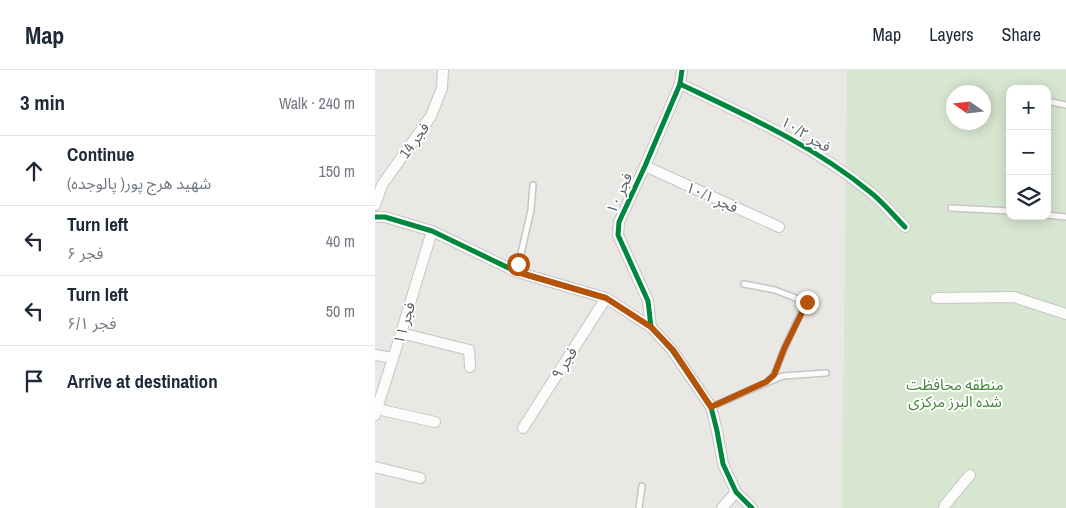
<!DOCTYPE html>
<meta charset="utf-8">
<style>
body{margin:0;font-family:"Archivo Narrow","Noto Sans Arabic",sans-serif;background:#f2f2f3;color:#1f2937}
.controls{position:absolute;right:15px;top:15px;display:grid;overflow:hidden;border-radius:10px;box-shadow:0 2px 12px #0003}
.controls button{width:45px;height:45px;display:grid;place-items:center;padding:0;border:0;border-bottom:1px solid #e0e1e3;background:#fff;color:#1f2937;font:25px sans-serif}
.compass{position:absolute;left:571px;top:15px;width:45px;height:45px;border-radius:50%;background:#fff;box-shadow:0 2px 12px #0003;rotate:284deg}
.stop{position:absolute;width:15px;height:15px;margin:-11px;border:4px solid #b45309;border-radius:50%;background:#fff}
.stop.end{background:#b45309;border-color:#fff;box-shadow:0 1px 5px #0008}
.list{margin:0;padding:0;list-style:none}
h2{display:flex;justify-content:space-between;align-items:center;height:65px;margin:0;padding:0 20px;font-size:21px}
h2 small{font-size:16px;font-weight:400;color:#747a83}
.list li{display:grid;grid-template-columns:32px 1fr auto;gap:15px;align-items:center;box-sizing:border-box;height:70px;padding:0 20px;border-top:1px solid #e0e1e3}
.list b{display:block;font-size:19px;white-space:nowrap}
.list p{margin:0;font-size:16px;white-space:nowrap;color:#747a83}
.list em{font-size:16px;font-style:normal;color:#747a83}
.icon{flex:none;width:28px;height:28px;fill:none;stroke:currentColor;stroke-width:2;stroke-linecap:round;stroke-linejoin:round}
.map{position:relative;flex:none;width:691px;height:438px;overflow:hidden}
header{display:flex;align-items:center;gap:30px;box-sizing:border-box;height:70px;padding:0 25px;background:#fff;border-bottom:1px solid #e0e1e3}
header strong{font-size:24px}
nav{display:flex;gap:28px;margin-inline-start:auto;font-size:18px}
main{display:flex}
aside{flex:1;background:#fff}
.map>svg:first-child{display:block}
.green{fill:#d6e6d0;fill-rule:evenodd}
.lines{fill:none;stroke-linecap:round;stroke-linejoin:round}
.service-casing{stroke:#c5c5c6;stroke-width:8}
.minor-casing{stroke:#c5c5c6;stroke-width:12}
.service{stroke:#fcfcfb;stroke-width:5}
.minor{stroke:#fcfcfb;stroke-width:10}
.cycleway-casing{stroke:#fff;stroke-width:8}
.cycleway{stroke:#00873e;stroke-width:5}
.route{stroke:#b45309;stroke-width:6}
.labels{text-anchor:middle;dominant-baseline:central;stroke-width:4;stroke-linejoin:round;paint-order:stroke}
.street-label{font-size:15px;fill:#5a5f62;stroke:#fff}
.park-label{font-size:15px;fill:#438438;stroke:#fff}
</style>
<header>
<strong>Map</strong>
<nav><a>Map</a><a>Layers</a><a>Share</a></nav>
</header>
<main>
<aside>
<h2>3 min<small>Walk · 240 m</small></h2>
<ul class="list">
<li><svg class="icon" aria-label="ahead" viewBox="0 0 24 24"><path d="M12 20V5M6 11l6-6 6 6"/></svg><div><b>Continue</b><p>شهید هرج پور( پالوجده)</p></div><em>150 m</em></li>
<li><svg class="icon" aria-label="left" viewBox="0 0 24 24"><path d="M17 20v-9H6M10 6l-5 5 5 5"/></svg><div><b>Turn left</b><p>فجر ۶</p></div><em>40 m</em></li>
<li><svg class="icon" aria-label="left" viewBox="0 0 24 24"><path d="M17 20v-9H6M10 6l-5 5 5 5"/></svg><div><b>Turn left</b><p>فجر ۶/۱</p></div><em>50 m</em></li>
<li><svg class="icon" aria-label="arrive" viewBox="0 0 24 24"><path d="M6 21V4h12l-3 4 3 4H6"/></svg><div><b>Arrive at destination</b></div></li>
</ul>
</aside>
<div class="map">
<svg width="691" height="438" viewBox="0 0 691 438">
<rect width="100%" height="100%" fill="#eae8e5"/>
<!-- green -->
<path class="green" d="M472 0H691V438H467ZM635 19H672V146H635ZM578 22H608V52H578Z"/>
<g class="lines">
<!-- service casing -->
<g class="service-casing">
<g id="service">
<polyline points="672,31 691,35"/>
<polyline points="576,138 635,141"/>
<polyline points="672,145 691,147"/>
<polyline points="142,201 156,140 158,115"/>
<polyline points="369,214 400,220 431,232 409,279 399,305 391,313"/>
<polyline points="336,337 391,313 408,306 451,303"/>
<polyline points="264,438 267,416"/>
</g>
</g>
<!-- minor casing -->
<g class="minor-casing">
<g id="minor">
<path d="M305 14C370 45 438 75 495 122 508 132 519 146 530 157"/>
<polyline points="270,96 404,157"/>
<polyline points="0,135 7,115 56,46 67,18 68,0"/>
<polyline points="0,147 10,147 57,161 142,202 231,228 276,257 297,280 336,337 342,361 348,394 361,422 377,438"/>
<polyline points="561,228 639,227 691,244"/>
<polyline points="276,257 273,231 243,165 244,152 270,96 305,14 307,0"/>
<polyline points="26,263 94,280 95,297"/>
<polyline points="0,285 18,288"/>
<polyline points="2,339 60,352"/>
<polyline points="0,345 26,263 57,161"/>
<polyline points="148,358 231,228"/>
<polyline points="0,397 45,408"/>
<polyline points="347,438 361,422"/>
<polyline points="569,438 570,435 595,405"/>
</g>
</g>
<!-- service -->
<use href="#service" class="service"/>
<!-- minor -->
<use href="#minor" class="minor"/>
<!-- cycleway casing -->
<g class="cycleway-casing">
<g id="cycleway">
<path d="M305 14C370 45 438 75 495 122 508 132 519 146 530 157"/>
<polyline points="0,147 10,147 57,161 142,202 231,228 276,257 297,280 336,337 342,361 348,394 361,422 377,438"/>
<polyline points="276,257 273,231 243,165 244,152 270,96 305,14 307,0"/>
</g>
</g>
<!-- cycleway -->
<use href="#cycleway" class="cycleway"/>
</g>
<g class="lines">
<!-- route -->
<polyline class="route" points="143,194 142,202 231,228 276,257 298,280 336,337 391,312 399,305 409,279 432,232"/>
</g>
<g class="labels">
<!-- street labels -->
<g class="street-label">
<text transform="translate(431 64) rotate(31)">فجر ۱۰/۲</text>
<text transform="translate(39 70) rotate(-54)">فجر 14</text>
<text transform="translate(244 123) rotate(-66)">فجر ۱۰</text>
<text transform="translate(337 127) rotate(24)">فجر ۱۰/۱</text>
<text transform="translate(29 253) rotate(-73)">فجر ۱۱</text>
<text transform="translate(189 293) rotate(-57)">فجر ۹</text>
</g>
<!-- park labels -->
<g class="park-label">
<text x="580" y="314">منطقه محافظت<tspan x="580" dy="17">شده البرز مرکزی</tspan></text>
</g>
</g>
</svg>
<div class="controls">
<button>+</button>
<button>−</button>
<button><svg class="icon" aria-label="layers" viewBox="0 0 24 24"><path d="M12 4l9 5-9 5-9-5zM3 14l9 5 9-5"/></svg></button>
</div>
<svg class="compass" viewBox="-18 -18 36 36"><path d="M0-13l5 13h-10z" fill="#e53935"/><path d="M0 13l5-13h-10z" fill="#747a83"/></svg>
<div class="stop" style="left:143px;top:194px"></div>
<div class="stop end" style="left:432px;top:232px"></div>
</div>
</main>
